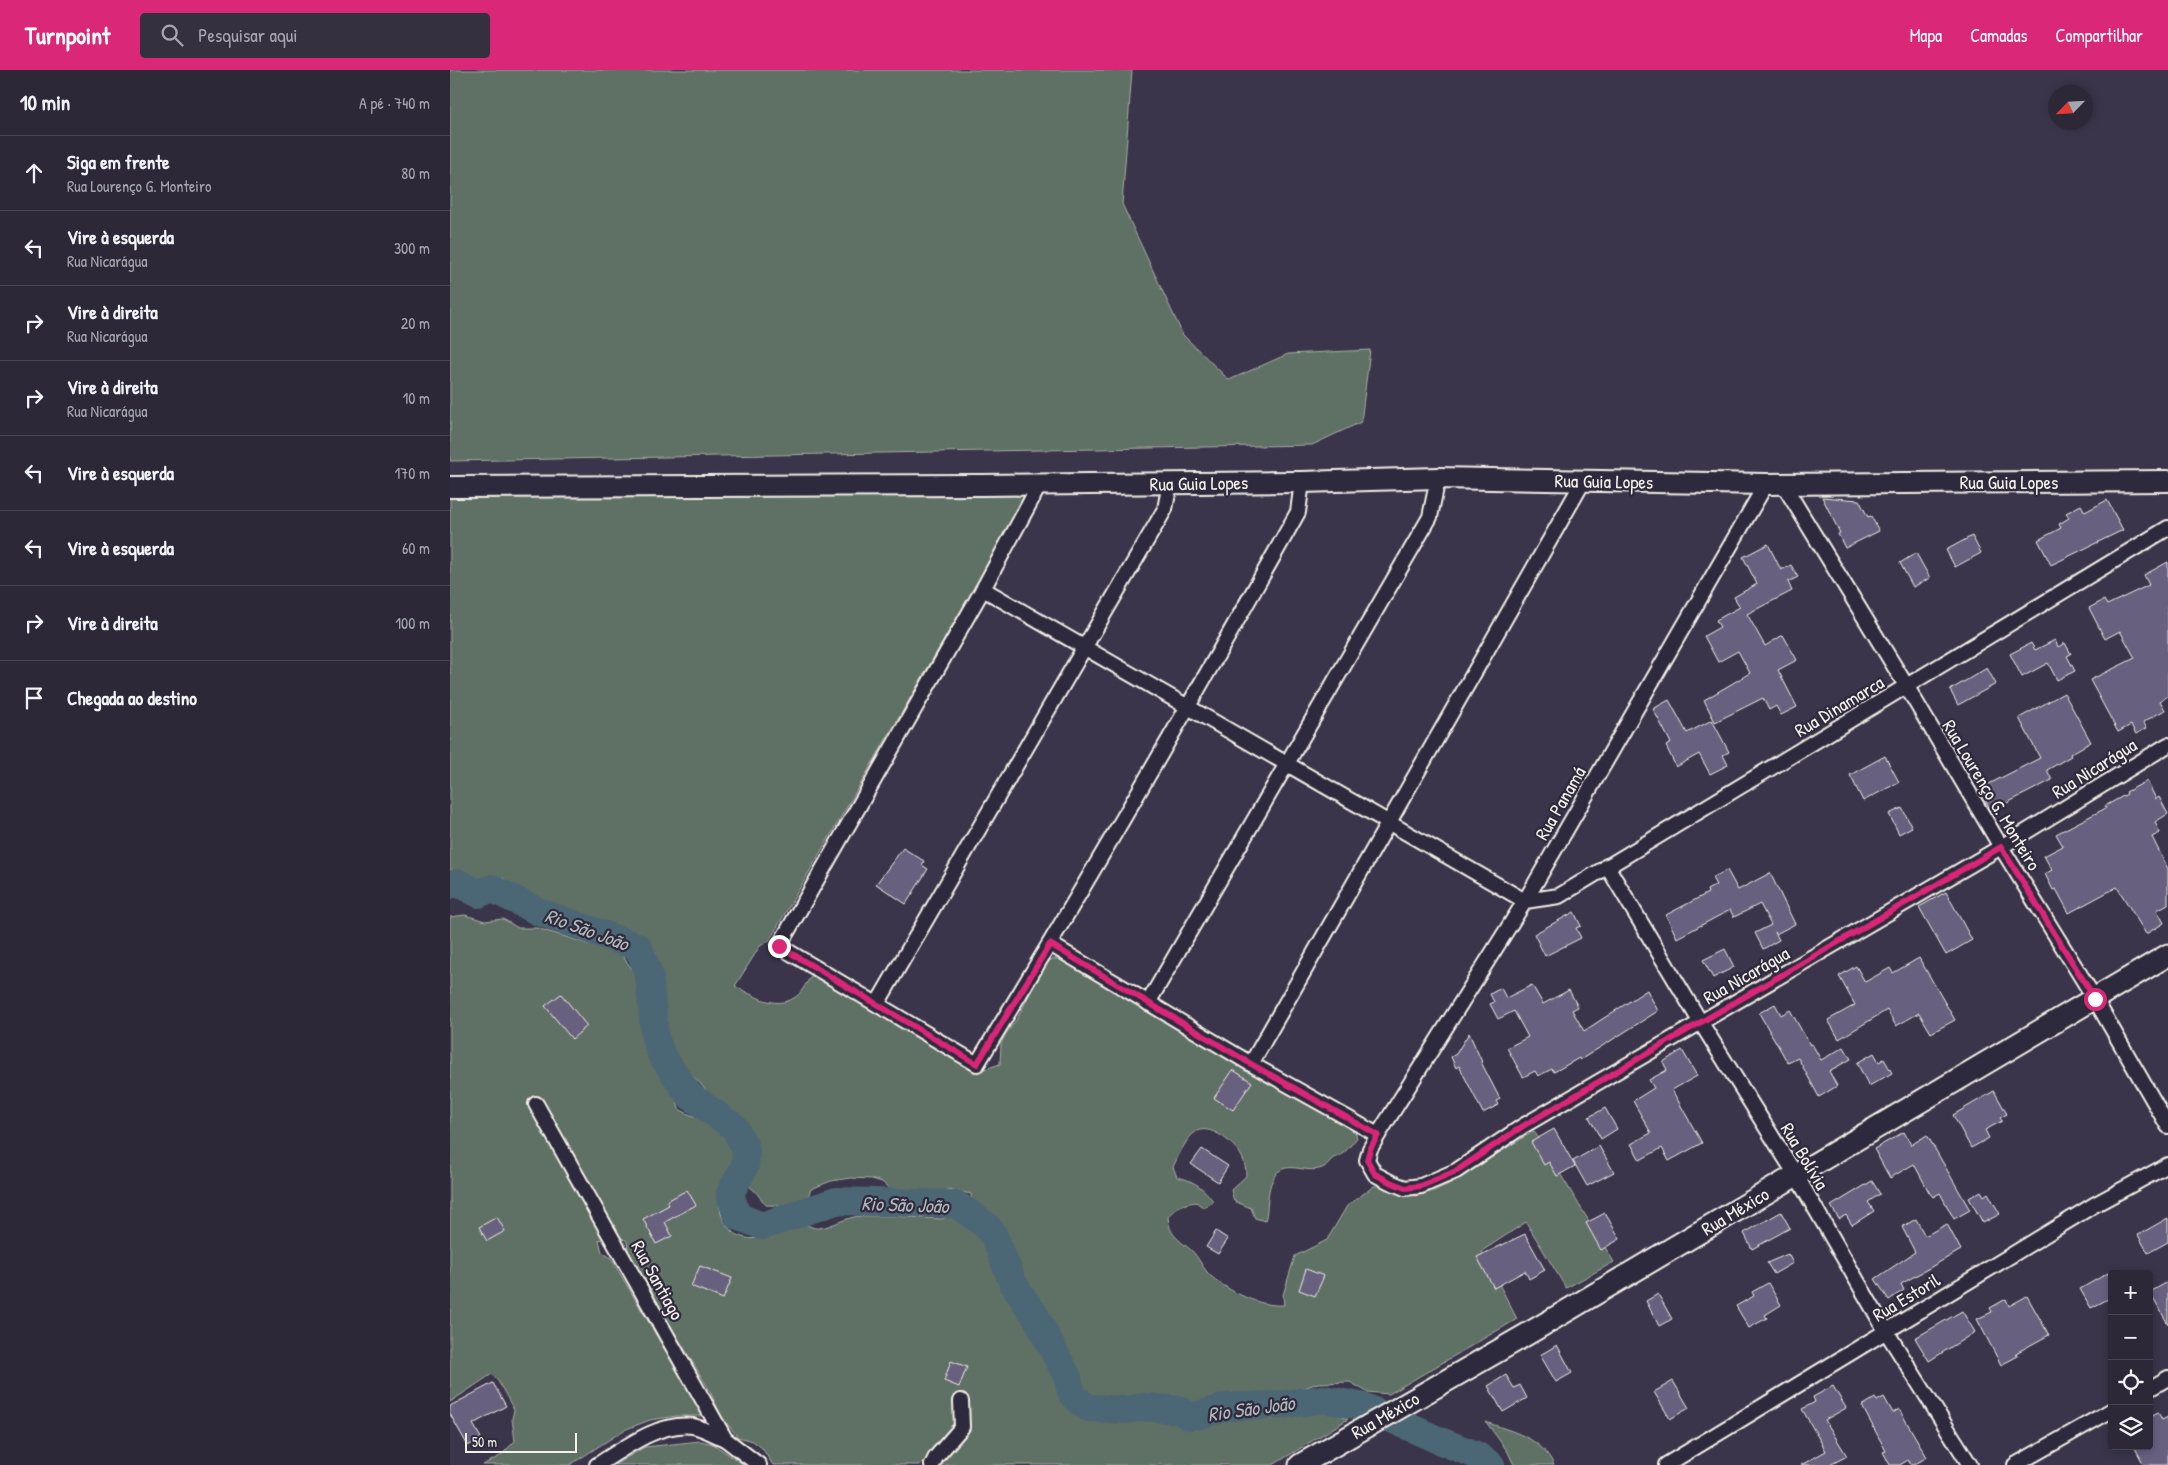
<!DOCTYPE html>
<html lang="pt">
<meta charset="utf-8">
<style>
body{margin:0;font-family:"Patrick Hand",sans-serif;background:#343040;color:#f1f3f6}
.controls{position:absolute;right:15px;bottom:15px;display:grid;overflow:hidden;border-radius:5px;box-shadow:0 2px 8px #0003}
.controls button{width:45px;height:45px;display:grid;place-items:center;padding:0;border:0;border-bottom:1px solid #484453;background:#2c2838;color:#f1f3f6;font:25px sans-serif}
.compass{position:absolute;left:1598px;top:15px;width:45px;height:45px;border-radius:50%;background:#2c2838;box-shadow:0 2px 8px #0003;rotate:245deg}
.scale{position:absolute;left:15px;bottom:12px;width:112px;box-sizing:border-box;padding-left:5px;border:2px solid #f4f1e8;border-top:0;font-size:14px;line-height:18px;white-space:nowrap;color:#f4f1e8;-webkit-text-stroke:4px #2f2a3d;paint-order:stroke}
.stop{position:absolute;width:15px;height:15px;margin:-11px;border:4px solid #db2777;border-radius:50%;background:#fff}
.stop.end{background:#db2777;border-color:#fff;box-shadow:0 1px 5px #0008}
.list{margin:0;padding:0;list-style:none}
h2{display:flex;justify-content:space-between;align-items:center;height:65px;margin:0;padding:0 20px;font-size:21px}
h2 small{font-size:16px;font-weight:400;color:#a6a6ae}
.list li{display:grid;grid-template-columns:32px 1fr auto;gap:15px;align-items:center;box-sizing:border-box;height:75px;padding:0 20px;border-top:1px solid #484453}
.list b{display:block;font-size:19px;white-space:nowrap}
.list p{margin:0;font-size:16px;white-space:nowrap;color:#a6a6ae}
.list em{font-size:16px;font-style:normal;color:#a6a6ae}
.icon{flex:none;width:28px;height:28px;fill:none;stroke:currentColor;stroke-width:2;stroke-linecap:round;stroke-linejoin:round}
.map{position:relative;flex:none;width:1718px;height:1395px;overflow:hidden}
header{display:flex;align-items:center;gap:30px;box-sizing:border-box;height:70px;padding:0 25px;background:#db2777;color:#fff}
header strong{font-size:24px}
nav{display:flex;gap:28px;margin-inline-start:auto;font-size:18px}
.search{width:350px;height:45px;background:#343040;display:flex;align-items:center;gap:12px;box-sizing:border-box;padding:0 18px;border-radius:5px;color:#a6a6ae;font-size:19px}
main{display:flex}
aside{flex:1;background:#2c2838}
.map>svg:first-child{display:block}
.green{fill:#5f6f65;stroke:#aab0a6}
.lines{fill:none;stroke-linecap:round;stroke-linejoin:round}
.river{stroke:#4c6674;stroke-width:28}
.building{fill:#67617f;stroke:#f4f1e8}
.street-casing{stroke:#f4f1e8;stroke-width:18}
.secondary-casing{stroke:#f4f1e8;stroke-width:24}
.primary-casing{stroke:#f4f1e8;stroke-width:25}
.street{stroke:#2f2a3d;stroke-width:14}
.secondary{stroke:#2f2a3d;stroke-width:20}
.primary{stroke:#2f2a3d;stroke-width:21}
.route{stroke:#db2777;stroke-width:6}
.labels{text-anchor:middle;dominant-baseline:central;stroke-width:4.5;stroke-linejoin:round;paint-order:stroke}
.street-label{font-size:19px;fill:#f4f1e8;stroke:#2f2a3d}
.water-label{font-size:20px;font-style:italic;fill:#b1b9ba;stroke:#2f2a3d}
</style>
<header>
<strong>Turnpoint</strong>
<div class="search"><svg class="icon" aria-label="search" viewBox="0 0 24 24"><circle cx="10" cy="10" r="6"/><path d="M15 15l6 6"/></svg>Pesquisar aqui</div>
<nav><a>Mapa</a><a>Camadas</a><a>Compartilhar</a></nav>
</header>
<main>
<aside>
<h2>10 min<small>A pé · 740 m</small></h2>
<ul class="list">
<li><svg class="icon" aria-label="ahead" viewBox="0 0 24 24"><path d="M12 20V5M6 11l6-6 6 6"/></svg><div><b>Siga em frente</b><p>Rua Lourenço G. Monteiro</p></div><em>80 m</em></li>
<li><svg class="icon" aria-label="left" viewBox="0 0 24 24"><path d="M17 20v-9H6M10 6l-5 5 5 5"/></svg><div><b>Vire à esquerda</b><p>Rua Nicarágua</p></div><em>300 m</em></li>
<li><svg class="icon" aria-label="right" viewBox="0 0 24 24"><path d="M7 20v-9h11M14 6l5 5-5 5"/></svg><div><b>Vire à direita</b><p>Rua Nicarágua</p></div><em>20 m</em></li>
<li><svg class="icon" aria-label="right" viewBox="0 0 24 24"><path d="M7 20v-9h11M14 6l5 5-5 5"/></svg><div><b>Vire à direita</b><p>Rua Nicarágua</p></div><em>10 m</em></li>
<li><svg class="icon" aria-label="left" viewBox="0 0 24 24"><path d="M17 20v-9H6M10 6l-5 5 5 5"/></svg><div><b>Vire à esquerda</b></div><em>170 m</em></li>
<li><svg class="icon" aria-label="left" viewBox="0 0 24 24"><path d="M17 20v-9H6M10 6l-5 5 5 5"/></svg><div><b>Vire à esquerda</b></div><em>60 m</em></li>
<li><svg class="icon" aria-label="right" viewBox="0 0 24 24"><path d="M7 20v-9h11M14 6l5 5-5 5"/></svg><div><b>Vire à direita</b></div><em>100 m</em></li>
<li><svg class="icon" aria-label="arrive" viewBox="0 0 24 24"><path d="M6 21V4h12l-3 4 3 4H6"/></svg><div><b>Chegada ao destino</b></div></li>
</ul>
</aside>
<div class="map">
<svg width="1718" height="1395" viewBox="0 0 1718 1395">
<rect width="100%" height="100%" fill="#3a354a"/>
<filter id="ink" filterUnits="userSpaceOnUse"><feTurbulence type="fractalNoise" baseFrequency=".02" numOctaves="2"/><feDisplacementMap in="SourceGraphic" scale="10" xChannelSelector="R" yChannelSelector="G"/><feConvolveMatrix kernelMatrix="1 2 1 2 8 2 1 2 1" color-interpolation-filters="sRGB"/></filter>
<g filter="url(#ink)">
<!-- green -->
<g class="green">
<polygon points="0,0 682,0 672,134 733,265 779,310 838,284 920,280 911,352 862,375 0,391"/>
<path d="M572 421 574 432 319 871 310 876 285 916C302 925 325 940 344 928 352 924 357 910 364 903L529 1001 550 994 551 974 555 965 567 949 594 896 602 889H612L904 1057 907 1068C902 1073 897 1081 891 1085 887 1087 884 1087 881 1090 878 1093 876 1097 872 1098 856 1105 833 1087 823 1109 816 1122 819 1137 815 1151L805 1148 801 1138 784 1131 781 1120 796 1106C796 1099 795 1093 792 1087 785 1074 762 1054 747 1061 736 1067 728 1087 723 1097L727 1107C743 1110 754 1118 763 1131L754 1138 746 1132C733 1134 726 1136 718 1147 719 1165 728 1169 741 1180 749 1187 753 1200 762 1207 780 1222 810 1237 834 1235L833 1225 845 1186 877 1170 897 1136 924 1116H935L966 1126 981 1122 999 1114 1084 1061 1164 1192 1116 1218 1076 1152 1032 1181 1067 1249 939 1324 917 1322 900 1312 868 1313 836 1324 765 1334 747 1341 730 1334H711L671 1329 686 1340 697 1344H717L751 1351 768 1344 786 1340 822 1349 839 1342 858 1340 876 1341 898 1349 823 1395H487C491 1390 495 1383 500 1379 508 1371 515 1371 517 1358L507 1349 488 1381 469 1395H323L312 1378 303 1371 288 1367 271 1346 260 1321 179 1187 177 1171 166 1165 149 1170 152 1182 161 1188 169 1202 254 1346H226L200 1350 174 1360 120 1395H33L50 1386 65 1371 62 1349 64 1340C57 1328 51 1313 42 1304L0 1332V847L15 845 35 851 53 849 68 858H87L138 874 156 876 172 885 193 915 206 992 225 1023 229 1039C247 1050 271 1052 282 1074 294 1099 257 1123 275 1153 279 1160 287 1166 296 1168 315 1172 332 1154 351 1154 357 1154 363 1159 369 1158 383 1157 396 1146 413 1146 440 1145 467 1148 493 1149L502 1141 522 1134 521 1124 499 1119 489 1124 457 1128 447 1126 432 1112 422 1109 401 1108 381 1111 361 1119 354 1136 316 1135 305 1121 295 1113 305 1074 298 1056C287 1051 273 1047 265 1038 261 1033 260 1026 256 1021 239 997 214 992 208 959 203 931 215 899 196 874 186 860 163 860 148 855 135 851 124 845 112 840 107 838 100 837 94 835 79 828 64 819 53 808L30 814 14 802 0 800V426Z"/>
<path d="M1036 1352C1063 1362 1091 1367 1104 1395H1064L1058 1382Z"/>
<polygon points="250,1371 263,1374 294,1395 164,1395 195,1377"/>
</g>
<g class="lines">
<!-- river -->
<polyline class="river" points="0,815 8,813 29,824 41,818 89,842 188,877 199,904 205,967 212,986 240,1026 284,1057 296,1079 295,1096 280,1123 287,1146 312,1156 386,1131 506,1134 537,1156 544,1166 563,1213 586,1247 617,1306 622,1324 631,1333 639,1338 677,1340 694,1337 730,1340 738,1346 750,1345 776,1337 828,1335 874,1329 915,1337 988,1370 1026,1385 1041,1395"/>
</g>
<!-- building -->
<g class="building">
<polygon points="1372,427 1409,430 1418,447 1421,446 1429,461 1395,478 1388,464 1390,463"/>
<polygon points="1657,430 1673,460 1601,495 1588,470 1611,458 1609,454 1619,448 1616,443 1631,435 1635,442"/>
<polygon points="1522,466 1531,483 1505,497 1496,480"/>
<polygon points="1318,474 1331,500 1341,495 1348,507 1338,512 1342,521 1297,544 1315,576 1333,565 1347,590 1328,600 1347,637 1331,645 1326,636 1319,640 1313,628 1265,652 1254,630 1300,603 1288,581 1268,592 1254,566 1270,557 1266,550 1290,537 1284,527 1307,514 1293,487"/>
<polygon points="1466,483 1480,508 1463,517 1450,493"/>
<polygon points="1718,492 1718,626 1710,631 1715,640 1693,652 1697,658 1686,664 1681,655 1668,662 1640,610 1685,588 1670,561 1655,569 1639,538 1654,530 1657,535 1699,515 1694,505"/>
<polygon points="1605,570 1608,577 1615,573 1621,584 1617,586 1625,601 1607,610 1598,593 1572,607 1560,584 1581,573 1585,580"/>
<polygon points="1537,598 1546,614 1508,635 1500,620"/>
<polygon points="1614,623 1641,672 1620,684 1621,686 1597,700 1602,710 1541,741 1529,719 1590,688 1569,648"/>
<polygon points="1219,630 1237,663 1262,650 1279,682 1273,685 1278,695 1260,704 1249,684 1226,697 1216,676 1221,673 1203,639"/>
<polygon points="1435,686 1449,712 1413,731 1400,705"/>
<polygon points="1697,711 1706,729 1709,727 1718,744 1705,752 1710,763 1702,767 1718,799 1718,834 1707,840 1714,853 1696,864 1667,817 1619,843 1606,819 1603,820 1595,804 1602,800 1594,786 1613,776 1606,764 1656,738 1655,736 1677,724 1676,722"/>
<polygon points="1452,738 1462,757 1449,764 1439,744"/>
<polygon points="453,778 474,791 472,795 478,799 456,834 426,814"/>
<polygon points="1277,800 1288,820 1320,803 1345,854 1326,864 1325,862 1329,870 1313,879 1305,863 1321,855 1310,834 1284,847 1280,840 1227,868 1216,845 1258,823 1257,820 1266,815 1262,808"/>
<polygon points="1496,822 1522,870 1496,885 1469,837"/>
<polygon points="1124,842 1131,856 1126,858 1131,868 1095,886 1084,864"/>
<polygon points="1275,879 1284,897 1263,908 1253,890"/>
<polygon points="1469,888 1505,950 1481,963 1469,943 1446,956 1437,940 1389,969 1378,950 1405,935 1389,906 1406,896 1415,912 1440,898 1443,903"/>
<polygon points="1082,915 1093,934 1119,920 1128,937 1122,940 1134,961 1197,920 1208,941 1130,990 1129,988 1104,1002 1102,999 1088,1006 1085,1001 1073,1007 1057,978 1078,967 1064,941 1048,949 1040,934 1044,932 1040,924 1051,918 1056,928"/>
<polygon points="111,924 137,956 122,969 95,936"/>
<polygon points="1325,934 1331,945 1340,940 1360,975 1362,974 1371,990 1394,977 1401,989 1379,1001 1387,1016 1369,1027 1348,988 1338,993 1309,943"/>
<polygon points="1019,963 1032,992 1031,992 1050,1029 1046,1031 1048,1035 1033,1043 1009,996 1006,998 1001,987 1006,984"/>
<polygon points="1232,980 1247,1006 1222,1020 1252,1073 1219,1091 1212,1078 1190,1090 1181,1074 1201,1063 1183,1031 1204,1018 1199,1010 1217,1000 1213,992"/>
<polygon points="1424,983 1429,992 1434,989 1442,1003 1419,1016 1407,993"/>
<polygon points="783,1000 802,1012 783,1040 764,1028"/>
<polygon points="1544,1021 1557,1044 1550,1048 1552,1051 1535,1060 1539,1068 1521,1078 1503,1045"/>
<polygon points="1155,1038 1167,1059 1151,1069 1139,1047"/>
<polygon points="1104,1059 1125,1096 1107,1106 1099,1092 1094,1095 1081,1072"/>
<polygon points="1454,1062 1461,1075 1477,1065 1520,1140 1504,1149 1490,1123 1483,1127 1479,1122 1464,1094 1440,1108 1424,1079"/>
<polygon points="1149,1076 1164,1102 1137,1116 1123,1091"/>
<polygon points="752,1079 778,1096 768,1112 741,1094"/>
<polygon points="1422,1111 1430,1124 1418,1132 1424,1141 1402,1155 1396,1145 1389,1149 1381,1136"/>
<polygon points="237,1120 246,1135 215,1152 222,1166 206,1174 193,1149 219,1135 217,1131"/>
<polygon points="1531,1121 1534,1126 1538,1123 1550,1144 1533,1153 1519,1128"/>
<polygon points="1331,1142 1340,1158 1302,1179 1294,1163"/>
<polygon points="1155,1143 1170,1169 1151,1180 1136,1153"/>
<polygon points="47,1147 55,1161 37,1171 29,1157"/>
<polygon points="1718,1148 1718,1172 1698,1183 1688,1165"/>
<polygon points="1466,1149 1475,1166 1497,1154 1511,1180 1451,1214 1454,1220 1439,1230 1425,1209 1465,1182 1452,1157"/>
<polygon points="766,1161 778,1169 768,1184 756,1177"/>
<polygon points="1075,1164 1095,1200 1079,1209 1075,1201 1044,1218 1027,1187"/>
<polygon points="1338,1184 1343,1193 1324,1204 1317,1193"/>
<polygon points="250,1196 282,1208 273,1229 241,1216"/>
<polygon points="856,1199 874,1206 865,1226 849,1220"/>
<polygon points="1658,1203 1662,1210 1662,1227 1641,1238 1630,1219"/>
<polygon points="1718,1212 1718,1254 1700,1222"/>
<polygon points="1318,1213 1331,1235 1315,1245 1317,1248 1299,1258 1286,1236 1304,1226 1302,1222"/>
<polygon points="1208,1224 1222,1249 1209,1256 1196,1231"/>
<polygon points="1577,1226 1599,1265 1566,1283 1568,1286 1551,1295 1527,1249 1542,1242 1540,1238 1556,1229 1559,1236"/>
<polygon points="1512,1241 1525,1262 1479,1291 1465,1268"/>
<polygon points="1107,1275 1122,1303 1106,1312 1090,1285"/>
<polygon points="501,1291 517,1297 509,1317 494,1311"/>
<polygon points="1056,1305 1064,1318 1070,1315 1077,1328 1053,1342 1038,1316"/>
<polygon points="1223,1311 1239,1338 1220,1349 1204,1322"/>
<polygon points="43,1313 56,1336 23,1354 31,1368 18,1376 0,1344 0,1336"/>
<polygon points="1383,1316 1396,1338 1375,1350 1397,1386 1380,1395 1351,1395 1376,1381 1352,1339 1365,1332 1363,1327"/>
<polygon points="1434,1327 1443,1343 1449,1339 1477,1387 1464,1395 1461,1395 1458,1390 1450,1395 1440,1395 1433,1382 1436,1381 1412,1336 1425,1328 1427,1331"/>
<polygon points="1708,1342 1712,1350 1718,1347 1718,1395 1694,1395 1684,1376 1699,1376 1699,1347"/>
</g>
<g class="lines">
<!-- street casing -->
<g class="street-casing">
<g id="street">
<path d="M590 414 533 519 329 876 527 994C638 812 744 628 848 442L852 412"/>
<polyline points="1316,414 1075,831 928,1065 920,1079 917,1090 925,1104 940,1112 955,1118 971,1116 1006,1101 1073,1056 1551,777 1718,675"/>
<polyline points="1333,414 1457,617 1551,777 1645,929 1718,1056"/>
<polyline points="533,519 1075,831 1109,826 1718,458"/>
<polyline points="1157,796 1251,953 1346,1105 1436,1261 1520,1395"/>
<polyline points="600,874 801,994 928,1065"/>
<polyline points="698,933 980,447 988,408"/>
<polyline points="427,934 715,439 720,413"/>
<polyline points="801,994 1134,410"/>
<polyline points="86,1034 275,1369 309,1395"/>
<polyline points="1699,1319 1718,1308"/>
<path d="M147 1395C175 1378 208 1352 243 1356 253 1358 265 1365 275 1369"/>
<polyline points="482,1395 486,1387 512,1357 511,1331"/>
<polyline points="1216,1395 1644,1135 1718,1095"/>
<polyline points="1565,1395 1662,1340"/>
</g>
</g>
<!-- secondary casing -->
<g class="secondary-casing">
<polyline id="secondary" points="0,417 532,415 852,412 988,408 1316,414 1718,411"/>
</g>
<!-- primary casing -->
<g class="primary-casing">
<polyline id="primary" points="850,1395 1086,1259 1718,885"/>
</g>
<!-- street -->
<use href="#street" class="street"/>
<!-- secondary -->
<use href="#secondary" class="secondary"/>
<!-- primary -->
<use href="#primary" class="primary"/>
</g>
</g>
<g class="lines" filter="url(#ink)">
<!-- route -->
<polyline class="route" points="329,876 527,994 600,874 801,994 928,1065 920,1079 917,1090 925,1104 940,1112 955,1118 971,1116 1006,1101 1073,1056 1551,777 1645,929"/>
</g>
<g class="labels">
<!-- street labels -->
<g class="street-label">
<text transform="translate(1154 411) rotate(1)">Rua Guia Lopes</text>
<text x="1559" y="412">Rua Guia Lopes</text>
<text transform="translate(749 413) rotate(-1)">Rua Guia Lopes</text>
<text transform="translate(1389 636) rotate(-31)">Rua Dinamarca</text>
<text transform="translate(1644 698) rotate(-32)">Rua Nicarágua</text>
<text transform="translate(1542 725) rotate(59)">Rua Lourenço G. Monteiro</text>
<text transform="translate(1110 733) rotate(-60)">Rua Panamá</text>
<text transform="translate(1296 905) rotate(-30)">Rua Nicarágua</text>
<text transform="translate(1355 1086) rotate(59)">Rua Bolívia</text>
<text transform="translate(1285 1141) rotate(-31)">Rua México</text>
<text transform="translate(208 1210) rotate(61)">Rua Santiago</text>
<text transform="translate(1456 1227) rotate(-31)">Rua Estoril</text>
<text transform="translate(935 1345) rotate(-30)">Rua México</text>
</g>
<!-- water labels -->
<g class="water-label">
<text transform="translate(137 859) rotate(20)">Rio São João</text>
<text transform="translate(455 1134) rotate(2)">Rio São João</text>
<text transform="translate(801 1338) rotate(-8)">Rio São João</text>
</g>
</g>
</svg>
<div class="controls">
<button>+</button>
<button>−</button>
<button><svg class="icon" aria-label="locate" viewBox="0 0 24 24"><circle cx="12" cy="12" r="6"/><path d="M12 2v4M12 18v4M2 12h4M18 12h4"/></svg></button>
<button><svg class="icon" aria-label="layers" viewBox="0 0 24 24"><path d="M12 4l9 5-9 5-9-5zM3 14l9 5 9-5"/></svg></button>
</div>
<svg class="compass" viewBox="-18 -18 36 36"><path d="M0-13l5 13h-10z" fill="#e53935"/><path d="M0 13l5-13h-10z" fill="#a6a6ae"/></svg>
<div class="scale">50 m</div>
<div class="stop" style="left:1645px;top:929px"></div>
<div class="stop end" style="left:329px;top:876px"></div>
</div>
</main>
